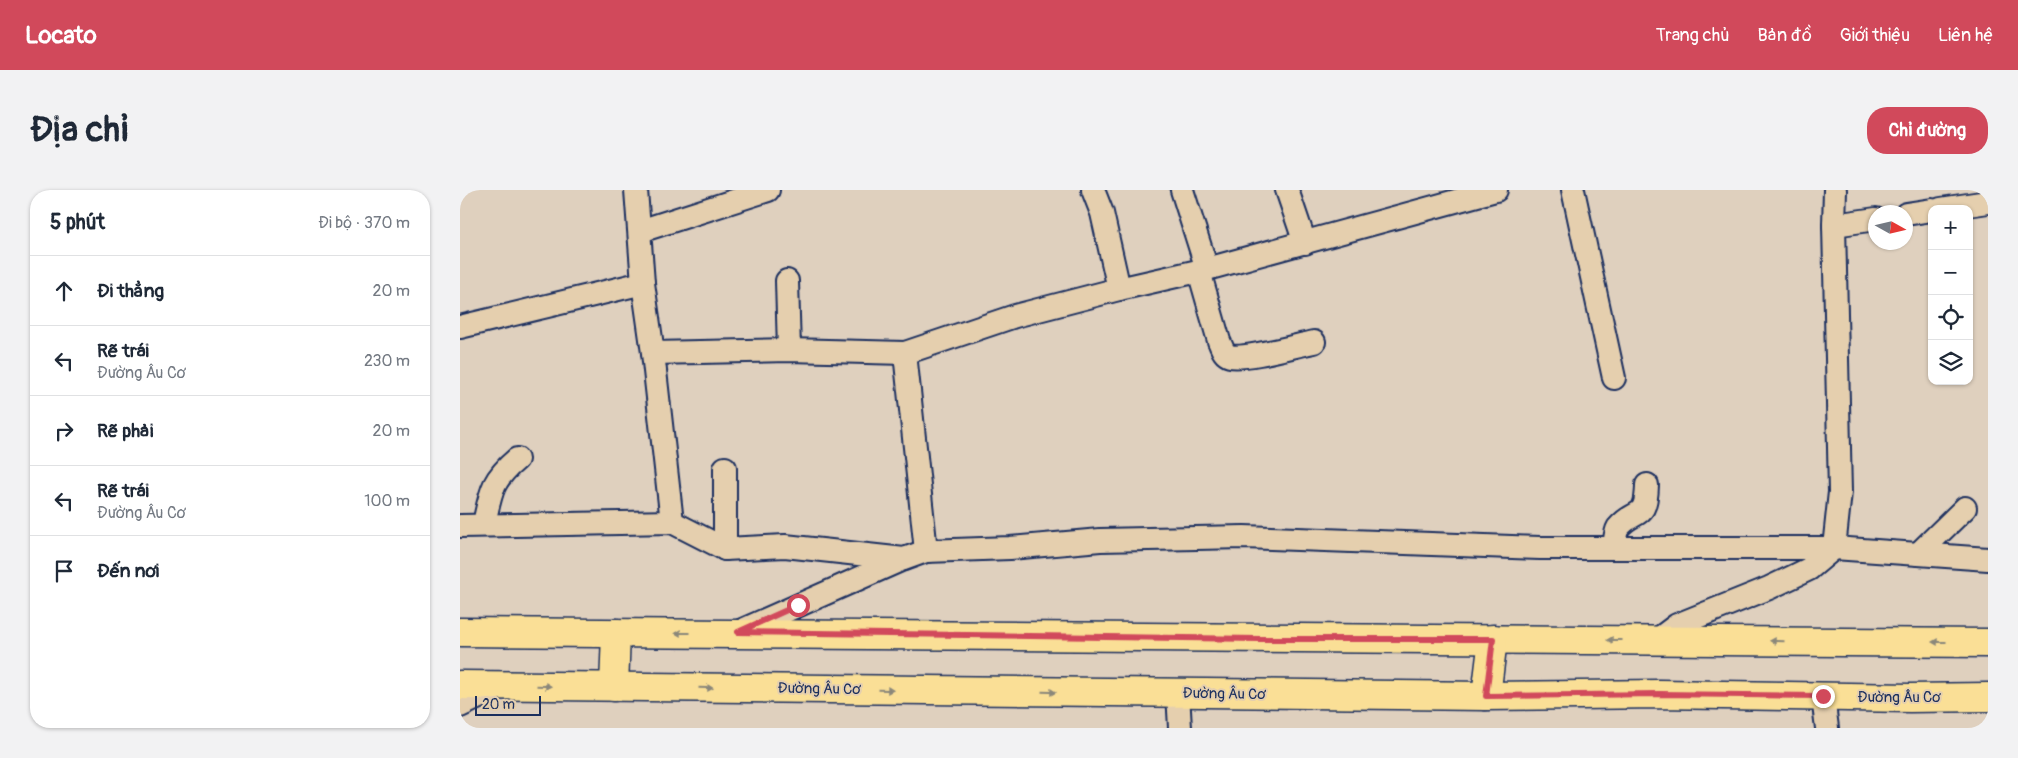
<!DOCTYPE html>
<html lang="vi">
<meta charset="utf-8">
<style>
body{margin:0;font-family:Pangolin,sans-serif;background:#f2f2f3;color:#1f2937}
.controls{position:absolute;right:15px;top:15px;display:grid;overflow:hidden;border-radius:10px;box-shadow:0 1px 4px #0004}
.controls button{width:45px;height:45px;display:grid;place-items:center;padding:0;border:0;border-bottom:1px solid #e0e1e3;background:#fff;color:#1f2937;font:25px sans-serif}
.compass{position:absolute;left:1408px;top:15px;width:45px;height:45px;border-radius:50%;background:#fff;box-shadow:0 1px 4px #0004;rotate:98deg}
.scale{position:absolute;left:15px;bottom:12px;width:66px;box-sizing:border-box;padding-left:5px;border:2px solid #1b2f5e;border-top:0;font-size:14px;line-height:18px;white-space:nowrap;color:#1b2f5e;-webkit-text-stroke:4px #e5cfae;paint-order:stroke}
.stop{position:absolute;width:15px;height:15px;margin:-11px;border:4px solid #d1495b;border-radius:50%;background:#fff}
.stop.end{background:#d1495b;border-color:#fff;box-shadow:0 1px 5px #0008}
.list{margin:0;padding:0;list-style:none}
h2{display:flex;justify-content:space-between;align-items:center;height:65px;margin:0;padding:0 20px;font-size:21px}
h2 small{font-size:16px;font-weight:400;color:#747a83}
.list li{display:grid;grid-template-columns:32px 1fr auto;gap:15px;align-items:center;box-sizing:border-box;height:70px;padding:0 20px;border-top:1px solid #e0e1e3}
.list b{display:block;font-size:19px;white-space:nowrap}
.list p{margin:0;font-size:16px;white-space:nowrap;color:#747a83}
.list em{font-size:16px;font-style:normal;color:#747a83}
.icon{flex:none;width:28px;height:28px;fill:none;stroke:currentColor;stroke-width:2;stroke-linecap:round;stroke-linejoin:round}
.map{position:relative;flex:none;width:1528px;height:538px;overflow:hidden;border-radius:20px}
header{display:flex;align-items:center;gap:30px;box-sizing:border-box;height:70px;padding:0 25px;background:#d1495b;color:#fff}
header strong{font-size:24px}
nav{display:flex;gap:28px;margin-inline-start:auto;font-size:18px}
.intro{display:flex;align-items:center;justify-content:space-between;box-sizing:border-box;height:120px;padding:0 30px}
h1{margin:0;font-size:35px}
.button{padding:12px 22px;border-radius:20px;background:#d1495b;color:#fff;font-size:18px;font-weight:700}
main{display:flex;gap:30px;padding:0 30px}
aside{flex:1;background:#fff;border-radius:20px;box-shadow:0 1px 4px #0004}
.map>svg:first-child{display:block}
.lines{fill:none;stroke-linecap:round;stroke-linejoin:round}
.minor-casing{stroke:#1b2f5e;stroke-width:26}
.major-casing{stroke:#1b2f5e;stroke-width:31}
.minor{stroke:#e5cfae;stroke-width:22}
.major{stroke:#fadf96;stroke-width:28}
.oneway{fill:#8a877a}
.route{stroke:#d1495b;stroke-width:6}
.labels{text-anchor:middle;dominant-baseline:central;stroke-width:4;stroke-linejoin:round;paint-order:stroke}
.street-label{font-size:15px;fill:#1b2f5e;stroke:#e5cfae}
</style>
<header>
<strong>Locato</strong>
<nav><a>Trang chủ</a><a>Bản đồ</a><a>Giới thiệu</a><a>Liên hệ</a></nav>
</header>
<div class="intro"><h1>Địa chỉ</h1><a class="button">Chỉ đường</a></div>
<main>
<aside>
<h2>5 phút<small>Đi bộ · 370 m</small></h2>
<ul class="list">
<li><svg class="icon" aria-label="ahead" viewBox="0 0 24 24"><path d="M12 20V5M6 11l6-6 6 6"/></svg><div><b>Đi thẳng</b></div><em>20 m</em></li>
<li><svg class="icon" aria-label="left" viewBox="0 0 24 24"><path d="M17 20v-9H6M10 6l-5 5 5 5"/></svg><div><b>Rẽ trái</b><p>Đường Âu Cơ</p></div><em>230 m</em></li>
<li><svg class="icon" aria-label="right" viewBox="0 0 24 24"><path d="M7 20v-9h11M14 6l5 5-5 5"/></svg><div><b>Rẽ phải</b></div><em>20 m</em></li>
<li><svg class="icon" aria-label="left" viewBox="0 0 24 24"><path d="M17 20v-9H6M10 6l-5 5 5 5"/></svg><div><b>Rẽ trái</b><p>Đường Âu Cơ</p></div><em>100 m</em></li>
<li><svg class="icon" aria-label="arrive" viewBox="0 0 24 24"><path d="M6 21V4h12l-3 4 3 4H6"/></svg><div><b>Đến nơi</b></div></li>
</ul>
</aside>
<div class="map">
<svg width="1528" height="538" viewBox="0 0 1528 538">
<rect width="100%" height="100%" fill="#dfd0be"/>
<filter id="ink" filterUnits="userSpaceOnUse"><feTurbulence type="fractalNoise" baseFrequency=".02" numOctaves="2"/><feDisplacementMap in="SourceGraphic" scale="10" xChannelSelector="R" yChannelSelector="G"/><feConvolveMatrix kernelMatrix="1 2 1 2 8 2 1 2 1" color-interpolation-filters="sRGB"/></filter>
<g filter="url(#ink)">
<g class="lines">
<!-- minor casing -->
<g class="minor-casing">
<g id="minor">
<polyline points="176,0 183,93 193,163 212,332"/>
<polyline points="633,0 642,23 659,99"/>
<polyline points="722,0 747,79"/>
<polyline points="827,0 845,53"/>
<polyline points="1113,0 1154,188"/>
<polyline points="1481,19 1528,12"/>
<polyline points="1446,24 1472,20"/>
<polyline points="1374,35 1416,29"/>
<polyline points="180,41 308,0"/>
<path d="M739 81 759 151C762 157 763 164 770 166 784 170 838 155 854 152"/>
<polyline points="327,91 329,160"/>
<polyline points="0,137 183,93"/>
<polyline points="193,163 329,160 445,163 555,126 659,99 747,79 1036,0"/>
<polyline points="445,163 466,361"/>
<polyline points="265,278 265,359"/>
<path d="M24 334C31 302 31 291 57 269"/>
<polyline points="0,336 212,332 265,359 325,356 444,369 466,361 550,358 640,350 784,347 1080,358 1374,358 1528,369"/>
<path d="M1154 358C1155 352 1155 343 1158 338 1175 317 1186 333 1187 295"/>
<polyline points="1458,364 1505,318"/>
<polyline points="278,442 443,369"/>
<polyline points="1197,450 1217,435 1309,398 1349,379 1374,358 1380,302 1374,35 1375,0"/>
<polyline points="718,503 720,538"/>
<polyline points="1363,507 1367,538"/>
<polyline points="0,516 42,496"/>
</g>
</g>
<!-- major casing -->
<g class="major-casing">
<g id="major">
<polyline points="0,442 1528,453"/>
<polyline points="0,495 1026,506 1199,504 1450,508 1528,507"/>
<polyline points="154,497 156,443"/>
<polyline points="1026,506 1033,449"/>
</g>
</g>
<!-- minor -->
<use href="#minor" class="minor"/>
<!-- major -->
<use href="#major" class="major"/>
</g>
<!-- one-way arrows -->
<defs><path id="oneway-solid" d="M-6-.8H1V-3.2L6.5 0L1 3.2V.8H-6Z" transform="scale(1.25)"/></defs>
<g class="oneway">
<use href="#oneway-solid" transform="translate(222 443) rotate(180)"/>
<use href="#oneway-solid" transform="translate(1154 450) rotate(-180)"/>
<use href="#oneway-solid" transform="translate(1317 451) rotate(-179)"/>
<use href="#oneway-solid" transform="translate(1479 452) rotate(-180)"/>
<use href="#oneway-solid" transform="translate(84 496) rotate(1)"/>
<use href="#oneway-solid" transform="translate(246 498) rotate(1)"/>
<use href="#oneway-solid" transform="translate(426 500) rotate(1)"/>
<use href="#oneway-solid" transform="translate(589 502) rotate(1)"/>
</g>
</g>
<g class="lines" filter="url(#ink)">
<!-- route -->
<polyline class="route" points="338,415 278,442 800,449 1033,449 1026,506 1199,504 1363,506"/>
</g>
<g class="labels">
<!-- street labels -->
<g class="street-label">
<text transform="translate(359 499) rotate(1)">Đường Âu Cơ</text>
<text transform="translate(764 504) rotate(1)">Đường Âu Cơ</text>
<text x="1439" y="507">Đường Âu Cơ</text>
</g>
</g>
</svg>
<div class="controls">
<button>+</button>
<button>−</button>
<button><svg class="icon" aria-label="locate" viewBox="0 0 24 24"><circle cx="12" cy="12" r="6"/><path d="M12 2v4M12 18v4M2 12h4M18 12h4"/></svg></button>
<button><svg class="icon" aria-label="layers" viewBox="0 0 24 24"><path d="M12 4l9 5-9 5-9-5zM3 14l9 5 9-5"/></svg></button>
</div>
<svg class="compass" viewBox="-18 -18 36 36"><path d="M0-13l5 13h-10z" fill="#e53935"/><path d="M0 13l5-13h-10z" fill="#747a83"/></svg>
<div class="scale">20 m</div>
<div class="stop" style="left:338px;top:415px"></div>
<div class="stop end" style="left:1363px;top:506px"></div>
</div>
</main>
